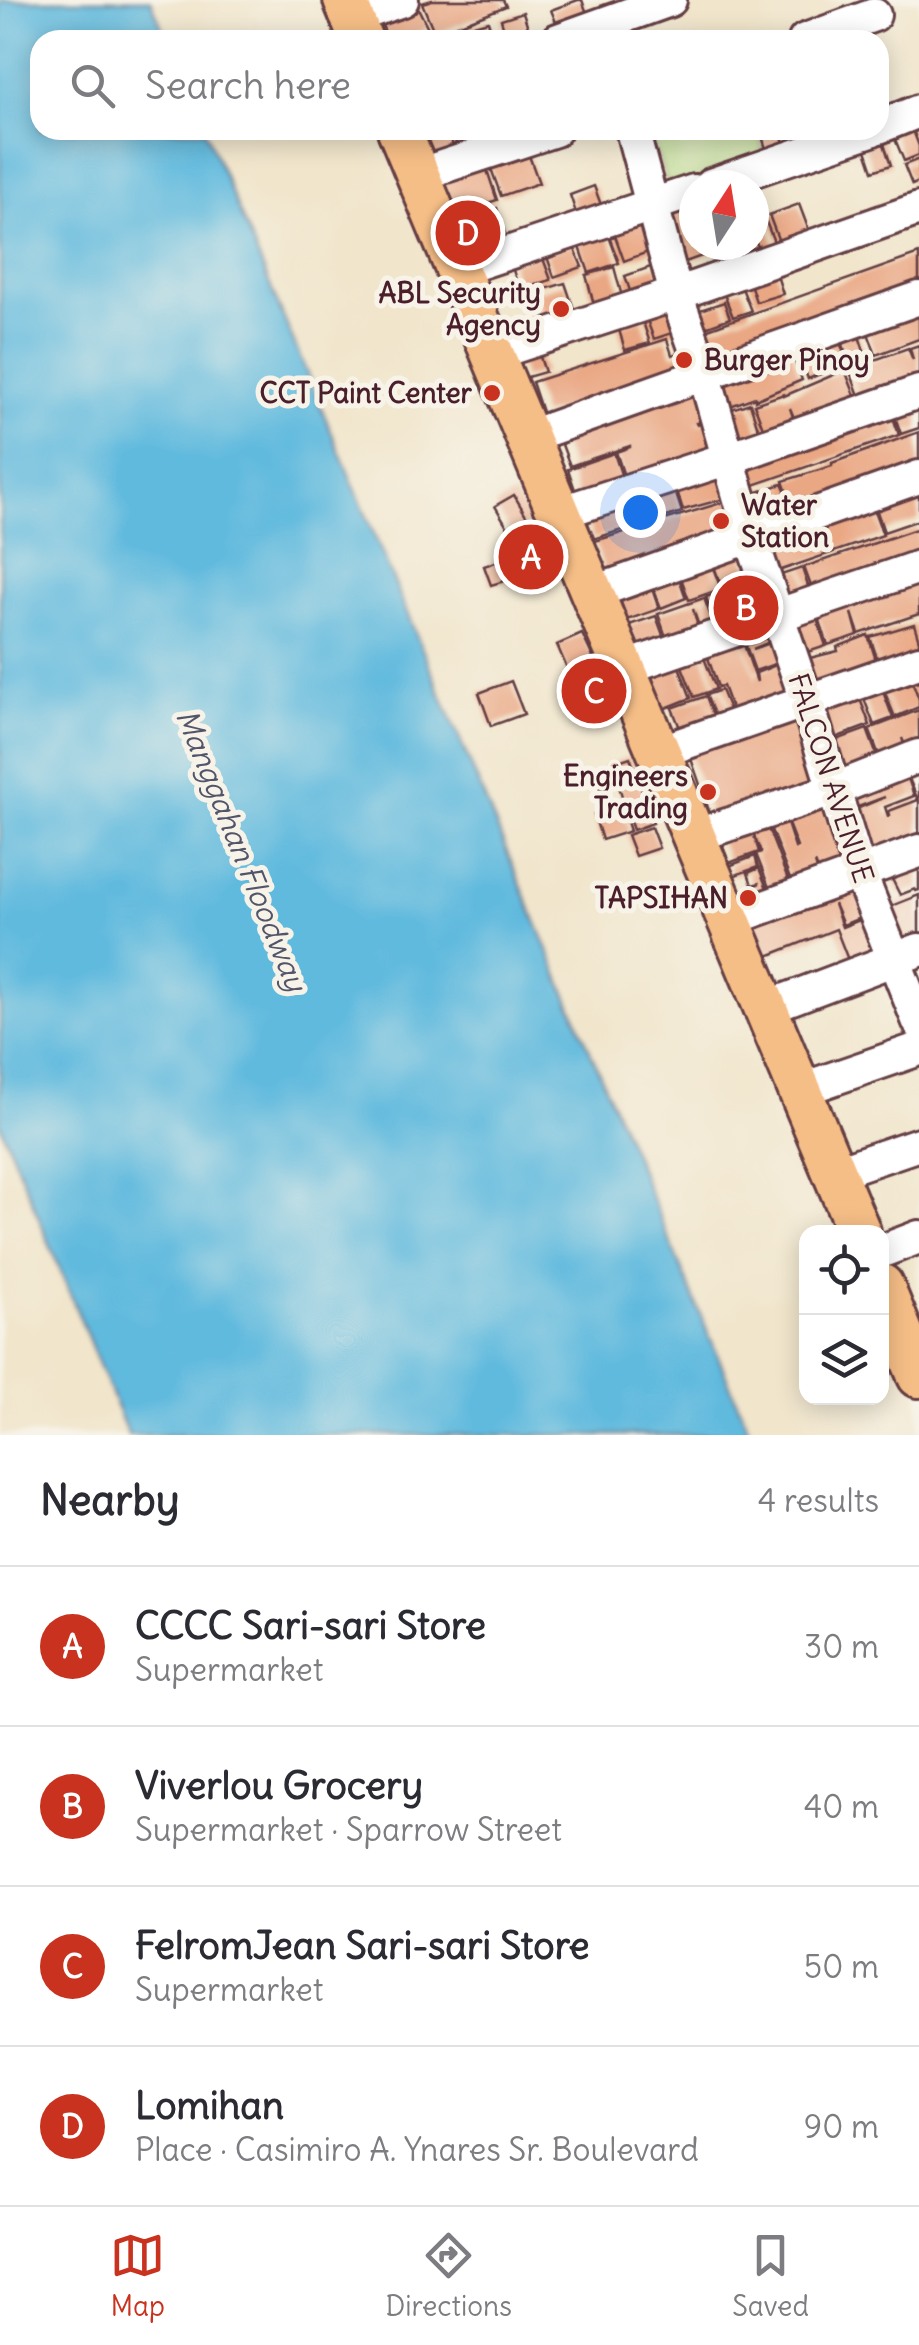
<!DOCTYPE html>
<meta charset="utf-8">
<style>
body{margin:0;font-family:Delius,sans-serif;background:#f2f2f3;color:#2b2b33}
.controls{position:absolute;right:30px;bottom:30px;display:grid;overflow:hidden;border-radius:20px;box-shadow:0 5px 25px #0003}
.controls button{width:90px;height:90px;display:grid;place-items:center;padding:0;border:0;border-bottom:2px solid #e1e1e2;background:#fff;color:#2b2b33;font:50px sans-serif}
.compass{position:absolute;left:679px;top:170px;width:90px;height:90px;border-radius:50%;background:#fff;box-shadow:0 5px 25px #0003;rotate:12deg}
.you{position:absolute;left:640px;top:512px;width:35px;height:35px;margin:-25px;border:8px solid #fff;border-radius:50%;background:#1a73e8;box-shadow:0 0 0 15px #1a73e833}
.badge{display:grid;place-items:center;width:65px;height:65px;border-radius:50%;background:#c8321e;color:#fff;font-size:32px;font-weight:700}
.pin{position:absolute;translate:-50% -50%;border:5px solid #fff;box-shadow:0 2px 10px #0006}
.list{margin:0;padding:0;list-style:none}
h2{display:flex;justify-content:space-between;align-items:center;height:130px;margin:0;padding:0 40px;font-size:42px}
h2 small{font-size:32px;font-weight:400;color:#7c7c81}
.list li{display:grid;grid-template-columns:65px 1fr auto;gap:30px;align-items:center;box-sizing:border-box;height:160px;padding:0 40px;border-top:2px solid #e1e1e2}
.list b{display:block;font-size:38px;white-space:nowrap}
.list p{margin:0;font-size:32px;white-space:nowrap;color:#7c7c81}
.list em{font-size:32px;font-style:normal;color:#7c7c81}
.icon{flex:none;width:55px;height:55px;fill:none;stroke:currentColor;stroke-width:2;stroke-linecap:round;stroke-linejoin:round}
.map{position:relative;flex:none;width:919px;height:1435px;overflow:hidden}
.search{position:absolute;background:#fff;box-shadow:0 5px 25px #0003;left:30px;right:30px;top:30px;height:110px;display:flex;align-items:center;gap:25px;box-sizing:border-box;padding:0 35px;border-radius:30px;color:#7c7c81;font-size:38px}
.sheet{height:770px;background:#fff}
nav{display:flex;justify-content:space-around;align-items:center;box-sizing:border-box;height:140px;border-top:2px solid #e1e1e2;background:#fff;font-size:28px;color:#7c7c81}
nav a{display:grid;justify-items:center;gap:5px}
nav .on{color:#c8321e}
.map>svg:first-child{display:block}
.green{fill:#b0d57e;stroke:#7d7a54;stroke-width:2.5}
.water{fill:#60bade;stroke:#556c84;stroke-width:2.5}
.building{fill:#eaa784}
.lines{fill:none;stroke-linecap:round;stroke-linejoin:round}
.minor-casing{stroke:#633d43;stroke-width:38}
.major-casing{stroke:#633d43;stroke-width:48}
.minor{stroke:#fff;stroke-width:32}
.major{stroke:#f6be87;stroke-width:42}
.poi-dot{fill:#c8321e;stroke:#f7f3e8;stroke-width:4}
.labels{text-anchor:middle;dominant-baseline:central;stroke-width:10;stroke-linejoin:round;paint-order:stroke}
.poi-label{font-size:28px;font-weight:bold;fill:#4a1f2b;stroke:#f7f3e8;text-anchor:end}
.street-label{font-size:28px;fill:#4a1f2b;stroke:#f7f3e8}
.water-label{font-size:30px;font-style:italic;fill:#52556a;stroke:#f7f3e8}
</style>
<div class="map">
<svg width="919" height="1435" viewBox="0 0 919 1435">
<rect width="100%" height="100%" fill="#f7f3e8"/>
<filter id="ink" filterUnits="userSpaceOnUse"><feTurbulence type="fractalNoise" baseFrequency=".01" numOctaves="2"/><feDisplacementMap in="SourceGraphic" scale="20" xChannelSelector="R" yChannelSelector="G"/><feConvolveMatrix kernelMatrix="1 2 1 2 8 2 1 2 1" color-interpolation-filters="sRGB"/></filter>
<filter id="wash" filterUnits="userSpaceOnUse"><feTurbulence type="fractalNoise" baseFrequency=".0048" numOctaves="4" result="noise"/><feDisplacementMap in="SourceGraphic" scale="40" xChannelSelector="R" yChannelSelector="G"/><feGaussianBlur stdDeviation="2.25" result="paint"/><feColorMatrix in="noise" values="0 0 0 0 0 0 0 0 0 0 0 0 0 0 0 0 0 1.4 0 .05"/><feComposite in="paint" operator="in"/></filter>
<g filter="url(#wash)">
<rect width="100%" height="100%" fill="#f1e5cb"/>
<!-- green -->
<polygon class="green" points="757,130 766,157 669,189 649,131"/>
<!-- water -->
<polygon class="water" points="0,0 151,0 167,40 40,40 40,130 205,130 751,1435 128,1435 0,1124"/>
<g id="blocks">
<!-- building -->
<g class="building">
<polygon points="432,0 503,0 506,6 435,34 422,3"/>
<polygon points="578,0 582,0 588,16 558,27 551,10"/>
<polygon points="415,2 428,28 403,40 389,40 379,19"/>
<polygon points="523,12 532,40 507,40 501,19"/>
<polygon points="488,21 494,40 462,40 459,29"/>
<polygon points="909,120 919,146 919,155 904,161 890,127"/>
<polygon points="423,130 447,130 455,151 429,160 419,131"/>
<polygon points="451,130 473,130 478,143 458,149"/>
<polygon points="760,130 780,130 785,146 767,152"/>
<polygon points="881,135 891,165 873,171 863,141"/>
<polygon points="527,150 539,183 501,196 489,163"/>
<polygon points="919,159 919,182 912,185 904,165"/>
<polygon points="485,164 497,200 451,215 439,178"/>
<polygon points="594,186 603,210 578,219 570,195"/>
<polygon points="689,201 694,215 694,245 710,245 713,252 677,265 659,211"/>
<polygon points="799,204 811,236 781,247 769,215"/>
<polygon points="497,208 506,237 485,244 476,215"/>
<polygon points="763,214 776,247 760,253 754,236 754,218"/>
<polygon points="472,216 481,245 464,250 454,222"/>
<polygon points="646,218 656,249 624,261 613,230"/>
<polygon points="607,231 619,263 589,273 578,241"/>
<polygon points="573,244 582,267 554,277 546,254"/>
<polygon points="541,253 551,280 519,290 511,263"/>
<polygon points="919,254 919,287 704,364 694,334"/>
<polygon points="656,265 664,286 632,297 625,276"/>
<polygon points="614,267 624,304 596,312 586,275"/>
<polygon points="775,269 783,294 756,302 748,277"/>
<polygon points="565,283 576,315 546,325 535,292"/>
<polygon points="742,288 751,311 733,317 724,294"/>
<polygon points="724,302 730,318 700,329 694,312"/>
<polygon points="672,305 681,330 654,339 645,315"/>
<polygon points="919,305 919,339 876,355 865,325"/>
<polygon points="642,319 650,343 625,350 618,326"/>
<polygon points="856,327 866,357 849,363 839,333"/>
<polygon points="837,334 848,364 831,370 820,340"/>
<polygon points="667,339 672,355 688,350 694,366 543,415 532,382"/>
<polygon points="814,343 825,372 808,379 797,349"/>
<polygon points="919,345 919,380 861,401 849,369 908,348 913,360 910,348"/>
<polygon points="537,348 545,372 524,378 517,355"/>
<polygon points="791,350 802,380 755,400 755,397 719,410 708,381"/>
<polygon points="845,370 858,403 797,425 790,408 796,426 766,436 754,404 784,394 784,396"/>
<polygon points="702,384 714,418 696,423 697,425 713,420 724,454 627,485 616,452 630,447 630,446 570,466 558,434"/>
<polygon points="919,394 919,428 901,434 891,405"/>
<polygon points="750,403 761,437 731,447 719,413"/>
<polygon points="889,405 899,435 748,487 742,468"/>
<polygon points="919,432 919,468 758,525 748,495 782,484 789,499 783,481 832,466 832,463"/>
<polygon points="614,453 625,486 579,502 568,469"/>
<polygon points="720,463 731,497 683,510 673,477"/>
<polygon points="671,479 682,512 663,518 653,485"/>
<polygon points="919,484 919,520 884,532 873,500"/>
<polygon points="651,486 661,518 593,539 583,507"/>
<polygon points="514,495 530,522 511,533 495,506"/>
<polygon points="731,500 742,532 606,576 595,541"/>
<polygon points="871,502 883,535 770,574 758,542"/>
<polygon points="919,528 919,564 816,600 804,567"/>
<polygon points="537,543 546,561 525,571 517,552"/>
<polygon points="740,544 764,611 734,622 710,555"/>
<polygon points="709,557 721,589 689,600 677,567"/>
<polygon points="501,560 508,580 491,585 484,566"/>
<polygon points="675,567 686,598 661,608 649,577"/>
<polygon points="802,568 813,601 783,611 772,578"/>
<polygon points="648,577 659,609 627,620 616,588"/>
<polygon points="919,578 919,614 859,634 852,613 858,635 828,645 817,612"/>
<polygon points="720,592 731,621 716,626 706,597"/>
<polygon points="704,598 715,628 701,632 693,609 698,627 666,637 658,614"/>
<polygon points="815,613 826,646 796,656 785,624"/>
<polygon points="656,616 664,638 637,647 629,625"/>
<polygon points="772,624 777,639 753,649 779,640 786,660 755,671 742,635"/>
<polygon points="914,624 919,641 919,658 881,670 870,637"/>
<polygon points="582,634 596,664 570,675 557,645"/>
<polygon points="868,635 879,670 812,695 802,660 838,651 837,647"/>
<polygon points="742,639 757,682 756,673 786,661 802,702 737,724 723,686 718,687 706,652"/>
<polygon points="703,655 716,689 694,697 681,664"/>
<polygon points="678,664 691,698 663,709 650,674"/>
<polygon points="600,670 612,703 588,712 575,678"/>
<polygon points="911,678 919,699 919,707 895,717 883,688"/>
<polygon points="511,681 524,714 491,726 479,693"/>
<polygon points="882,689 893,718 874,725 863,696"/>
<polygon points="721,690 735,724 721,730 706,695"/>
<polygon points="858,694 870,725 827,741 815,710"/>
<polygon points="706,696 717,726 684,738 672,708"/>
<polygon points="801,709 827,789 715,828 688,750"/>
<polygon points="919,710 919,751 909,755 902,738 907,754 882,763 869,729"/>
<polygon points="867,729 880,764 840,777 828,743"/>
<polygon points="630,757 636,773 610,782 604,766"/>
<polygon points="919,763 919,846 867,865 847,813 885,797 847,811 840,793 905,769 914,796 885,807 888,816 890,815 889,811 918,800 905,769"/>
<polygon points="639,780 644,798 624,803 619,786"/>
<polygon points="831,798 847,853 823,883 815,863 822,884 795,892 766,817 783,811 795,848 797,847 785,816"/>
<polygon points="645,800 653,823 633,830 625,806"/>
<polygon points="622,806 630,831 602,840 594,815"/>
<polygon points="764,818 793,893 774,900 756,854 761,852 754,836 759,852 729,863 718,834"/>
<polygon points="651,827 659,848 635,856 627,835"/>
<polygon points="755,856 758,867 733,876 729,866"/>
<polygon points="919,857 919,890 916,891 915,889 900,895 888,871"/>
<polygon points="759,868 772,901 760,905 753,886 760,883 752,885 748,873"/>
<polygon points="855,885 867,915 843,925 834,904 842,927 870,916 885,951 850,965 836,929 765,957 752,921"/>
<polygon points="919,895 919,944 898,951 884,909"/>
</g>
</g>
</g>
<g filter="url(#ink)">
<use href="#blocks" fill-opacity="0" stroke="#633d43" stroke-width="2.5"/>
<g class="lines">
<!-- minor casing -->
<g class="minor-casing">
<g id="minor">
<polyline points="352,17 402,0"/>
<polyline points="558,40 670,0"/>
<polyline points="805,40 874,15"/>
<polyline points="879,127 919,111"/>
<polyline points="632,130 676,294 705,376 751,538 807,702 860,874 919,1022"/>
<polyline points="418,175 555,130"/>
<polyline points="711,185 871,130"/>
<polyline points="457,270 694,191"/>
<polyline points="492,354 676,294 919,209"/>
<polyline points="527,437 919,298"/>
<polyline points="559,513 729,458 919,392"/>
<polyline points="592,593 919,477"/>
<polyline points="624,668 919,567"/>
<polyline points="659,752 919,662"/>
<polyline points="694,836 833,790 919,756"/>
<polyline points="729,920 919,851"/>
<polyline points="765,1008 919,950"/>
<polyline points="800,1090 919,1049"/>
<polyline points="834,1173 919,1144"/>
<polyline points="882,1251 919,1237"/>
</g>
</g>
<!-- major casing -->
<g class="major-casing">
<g id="major">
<polyline points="345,0 361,40"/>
<polyline points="399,130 859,1232"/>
<polyline points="882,1286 919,1376"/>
</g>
</g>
<!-- minor -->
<use href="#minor" class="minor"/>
<!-- major -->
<use href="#major" class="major"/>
</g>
</g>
<!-- markers -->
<g class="poi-dot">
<circle cx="561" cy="309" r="10"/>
<circle cx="684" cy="360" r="10"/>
<circle cx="492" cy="393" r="10"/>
<circle cx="721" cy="521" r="10"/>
<circle cx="708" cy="792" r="10"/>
<circle cx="748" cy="898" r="10"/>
</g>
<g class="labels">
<!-- poi labels -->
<g class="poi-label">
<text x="541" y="293">ABL Security<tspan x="541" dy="32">Agency</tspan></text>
<text x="704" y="360" text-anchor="start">Burger Pinoy</text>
<text x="472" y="393">CCT Paint Center</text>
<text x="741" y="505" text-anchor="start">Water<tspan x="741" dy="32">Station</tspan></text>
<text x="688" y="776">Engineers<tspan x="688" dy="32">Trading</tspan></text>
<text x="728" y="898">TAPSIHAN</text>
</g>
<!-- street labels -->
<g class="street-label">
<text transform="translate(831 778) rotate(72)">FALCON AVENUE</text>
</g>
<!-- water labels -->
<g class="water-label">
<text transform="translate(242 850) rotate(68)">Manggahan Floodway</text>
</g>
</g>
</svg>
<div class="controls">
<button><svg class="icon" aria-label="locate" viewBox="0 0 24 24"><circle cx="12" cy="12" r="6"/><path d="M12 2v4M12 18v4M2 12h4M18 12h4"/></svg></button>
<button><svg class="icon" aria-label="layers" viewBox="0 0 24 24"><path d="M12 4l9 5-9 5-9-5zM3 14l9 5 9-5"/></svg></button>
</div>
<svg class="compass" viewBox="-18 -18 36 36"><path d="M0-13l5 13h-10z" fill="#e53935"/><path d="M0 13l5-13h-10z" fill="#7c7c81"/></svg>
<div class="you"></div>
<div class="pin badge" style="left:531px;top:557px">A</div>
<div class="pin badge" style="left:746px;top:608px">B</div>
<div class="pin badge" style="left:594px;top:691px">C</div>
<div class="pin badge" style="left:468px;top:233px">D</div>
<div class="search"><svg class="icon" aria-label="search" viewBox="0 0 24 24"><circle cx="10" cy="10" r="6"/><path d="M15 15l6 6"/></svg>Search here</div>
</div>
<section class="sheet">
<h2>Nearby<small>4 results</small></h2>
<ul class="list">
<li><span class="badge">A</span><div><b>CCCC Sari-sari Store</b><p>Supermarket</p></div><em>30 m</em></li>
<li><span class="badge">B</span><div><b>Viverlou Grocery</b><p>Supermarket · Sparrow Street</p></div><em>40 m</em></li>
<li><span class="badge">C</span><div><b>FelromJean Sari-sari Store</b><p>Supermarket</p></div><em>50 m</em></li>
<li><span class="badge">D</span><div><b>Lomihan</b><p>Place · Casimiro A. Ynares Sr. Boulevard</p></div><em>90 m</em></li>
</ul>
</section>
<nav>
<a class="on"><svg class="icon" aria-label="map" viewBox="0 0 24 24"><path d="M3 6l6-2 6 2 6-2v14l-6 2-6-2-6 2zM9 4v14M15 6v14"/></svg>Map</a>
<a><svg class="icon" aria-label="directions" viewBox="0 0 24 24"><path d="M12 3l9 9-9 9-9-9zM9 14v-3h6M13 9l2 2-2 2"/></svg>Directions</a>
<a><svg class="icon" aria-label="saved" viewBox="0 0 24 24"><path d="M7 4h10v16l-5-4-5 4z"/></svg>Saved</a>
</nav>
